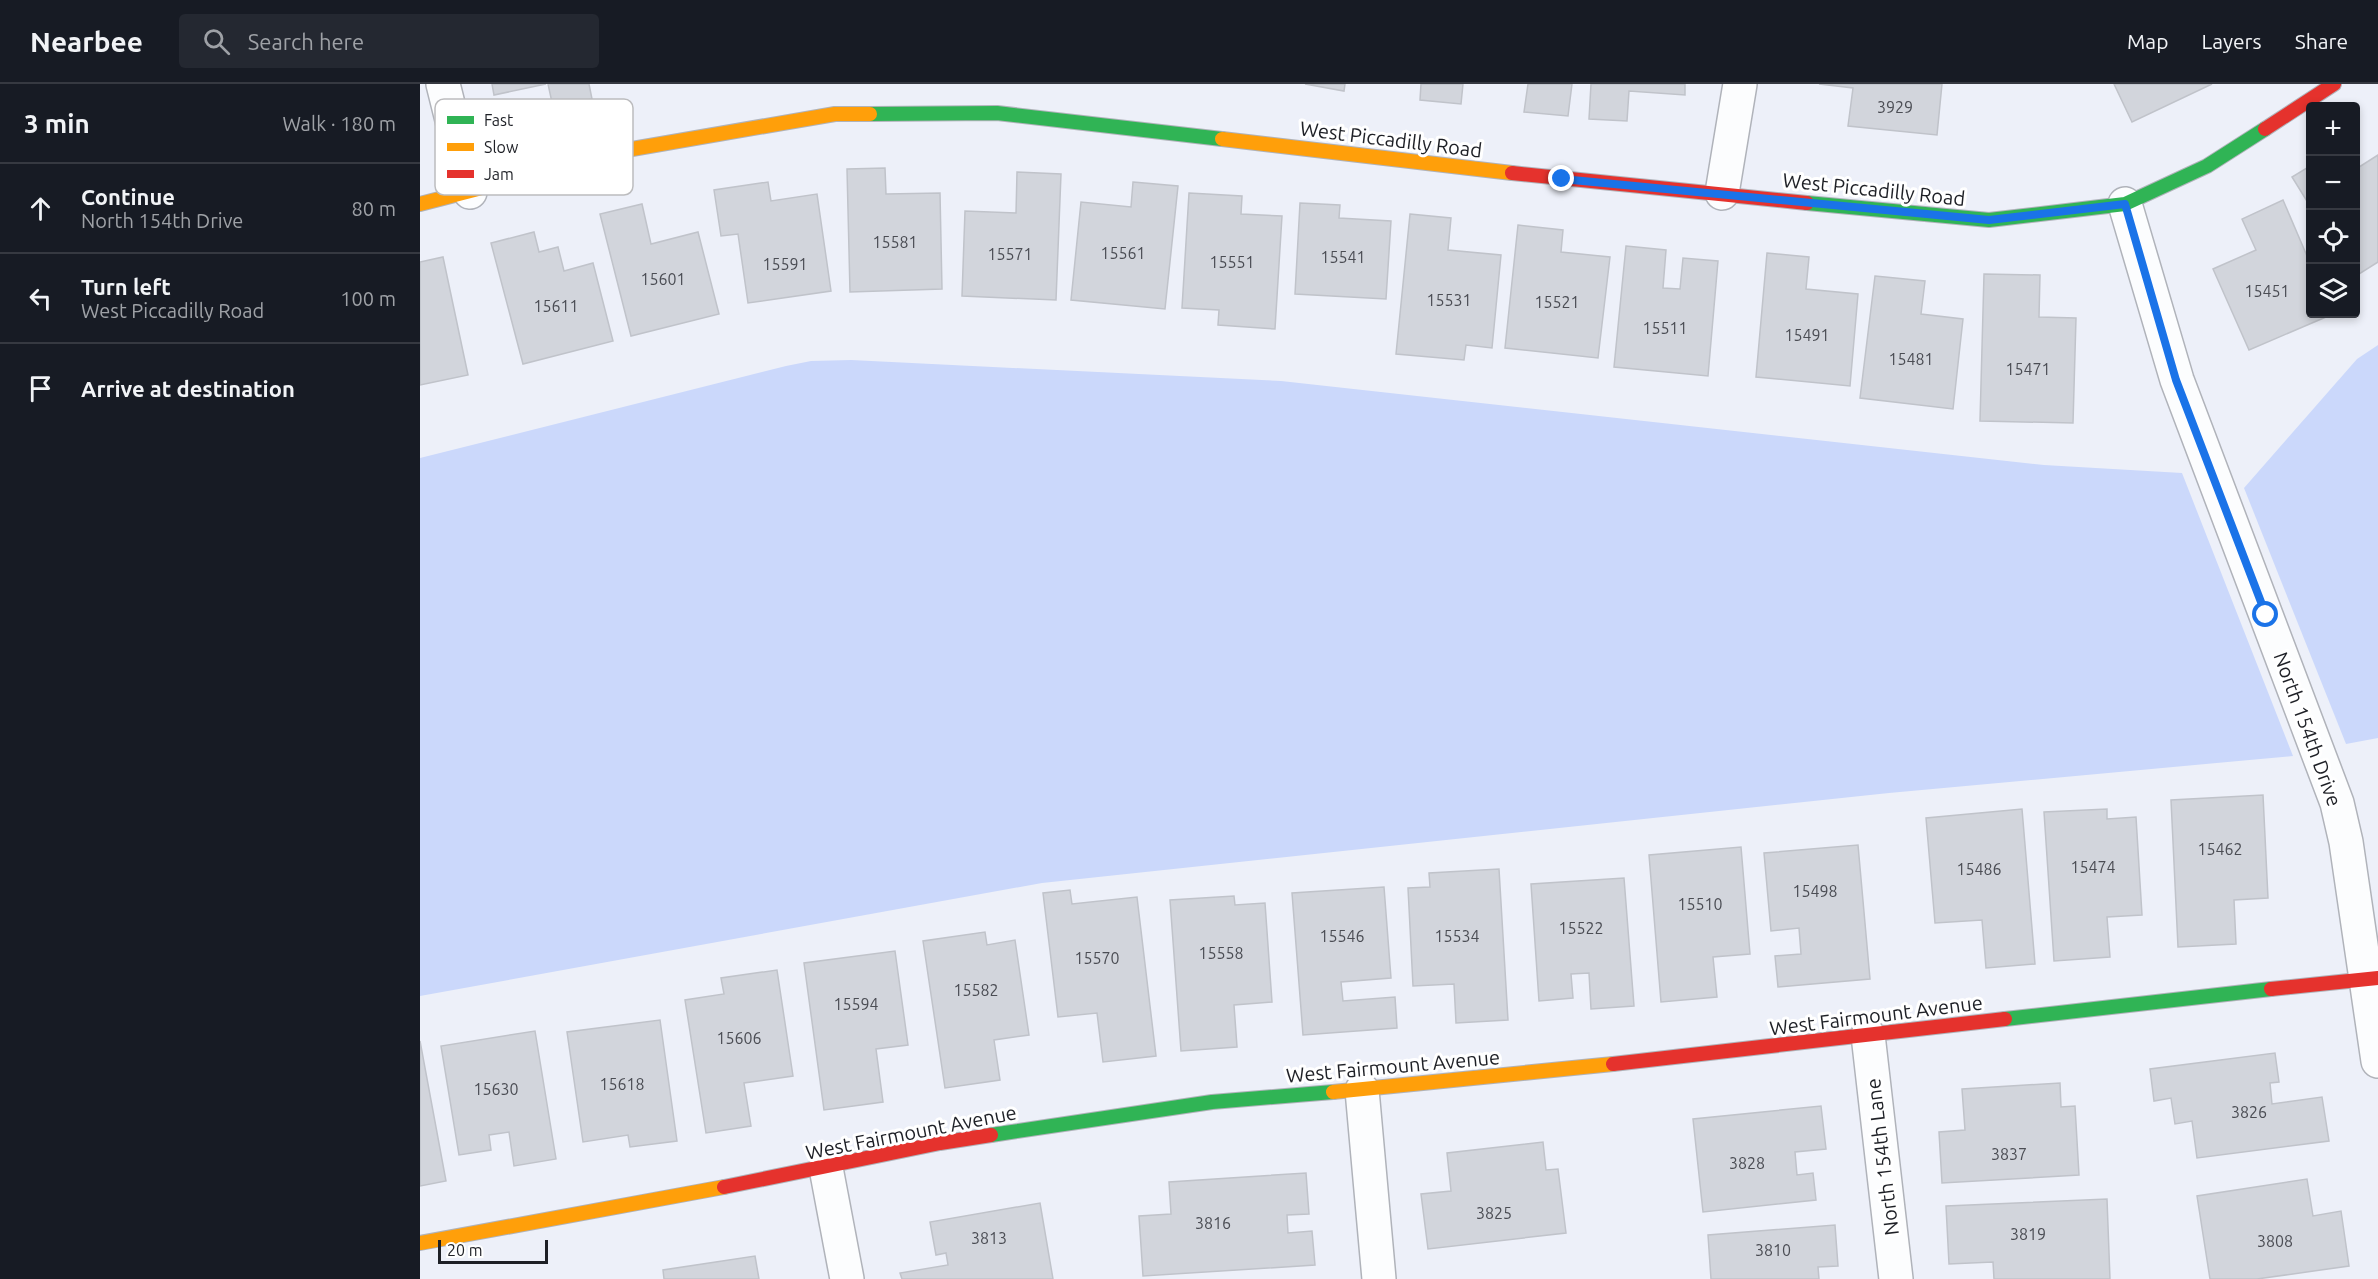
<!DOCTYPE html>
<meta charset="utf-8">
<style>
body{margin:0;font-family:Ubuntu,sans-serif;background:#242831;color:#f1f3f6}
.controls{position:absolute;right:18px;top:18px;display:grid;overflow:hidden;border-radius:6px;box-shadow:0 3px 9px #0003}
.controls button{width:54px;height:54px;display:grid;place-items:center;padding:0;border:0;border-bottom:2px solid #363941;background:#171b24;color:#f1f3f6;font:30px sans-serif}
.scale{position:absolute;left:18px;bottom:15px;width:110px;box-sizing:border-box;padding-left:6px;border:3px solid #1e2026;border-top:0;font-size:16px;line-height:21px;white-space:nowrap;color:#1e2026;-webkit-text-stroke:4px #fff;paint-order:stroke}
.stop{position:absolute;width:18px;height:18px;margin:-14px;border:4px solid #1a73e8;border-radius:50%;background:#fff}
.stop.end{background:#1a73e8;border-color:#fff;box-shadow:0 2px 6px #0008}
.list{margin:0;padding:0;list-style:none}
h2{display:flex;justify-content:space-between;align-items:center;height:78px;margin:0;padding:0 24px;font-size:26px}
h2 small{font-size:20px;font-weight:400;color:#9ea1a6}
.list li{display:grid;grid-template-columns:39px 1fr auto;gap:18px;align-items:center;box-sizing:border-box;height:90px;padding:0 24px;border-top:2px solid #363941}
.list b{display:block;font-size:22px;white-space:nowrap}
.list p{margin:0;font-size:20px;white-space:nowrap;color:#9ea1a6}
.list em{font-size:20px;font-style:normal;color:#9ea1a6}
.icon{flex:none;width:33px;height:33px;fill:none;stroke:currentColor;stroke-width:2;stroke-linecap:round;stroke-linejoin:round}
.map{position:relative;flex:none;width:1958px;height:1195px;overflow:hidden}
header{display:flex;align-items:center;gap:36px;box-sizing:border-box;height:84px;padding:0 30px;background:#171b24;border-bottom:2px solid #363941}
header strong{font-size:28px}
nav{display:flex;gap:33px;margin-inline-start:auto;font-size:21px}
.search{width:420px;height:54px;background:#242831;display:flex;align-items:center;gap:15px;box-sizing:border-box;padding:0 21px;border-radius:6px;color:#9ea1a6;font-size:22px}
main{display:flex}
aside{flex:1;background:#171b24}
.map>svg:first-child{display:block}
.green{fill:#cbd8fb}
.building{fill:#d2d5dc;stroke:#c0c3ca;stroke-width:1.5}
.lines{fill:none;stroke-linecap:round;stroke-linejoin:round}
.street-casing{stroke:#b0b3ba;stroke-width:36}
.fast-casing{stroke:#b0b3ba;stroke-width:16}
.slow-casing{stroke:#b0b3ba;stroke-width:16}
.jam-casing{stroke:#b0b3ba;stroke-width:16}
.street{stroke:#fcfdfe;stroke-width:33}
.fast{stroke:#30b455;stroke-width:14}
.slow{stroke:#ff9f0a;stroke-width:14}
.jam{stroke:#e5322d;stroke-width:14}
.route{stroke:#1a73e8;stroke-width:8}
.labels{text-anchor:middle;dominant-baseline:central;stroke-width:6;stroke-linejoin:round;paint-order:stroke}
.number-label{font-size:16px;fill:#4b4d54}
.street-label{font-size:20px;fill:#1e2026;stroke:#fff}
.key{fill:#fff;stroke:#bcbcbe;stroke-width:1.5}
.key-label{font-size:16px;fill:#1e2026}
</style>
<header>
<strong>Nearbee</strong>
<div class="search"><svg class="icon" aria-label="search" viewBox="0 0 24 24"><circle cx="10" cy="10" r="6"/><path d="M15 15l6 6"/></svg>Search here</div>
<nav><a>Map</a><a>Layers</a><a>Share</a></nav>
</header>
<main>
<aside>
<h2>3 min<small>Walk · 180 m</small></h2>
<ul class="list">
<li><svg class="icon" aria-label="ahead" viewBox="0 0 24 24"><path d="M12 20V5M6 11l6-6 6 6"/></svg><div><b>Continue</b><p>North 154th Drive</p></div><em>80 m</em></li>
<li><svg class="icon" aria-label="left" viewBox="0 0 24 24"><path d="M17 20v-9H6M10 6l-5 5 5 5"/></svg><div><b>Turn left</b><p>West Piccadilly Road</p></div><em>100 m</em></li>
<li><svg class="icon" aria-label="arrive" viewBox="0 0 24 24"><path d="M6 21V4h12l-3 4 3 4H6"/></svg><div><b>Arrive at destination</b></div></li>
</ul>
</aside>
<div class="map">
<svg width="1958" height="1195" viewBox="0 0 1958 1195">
<rect width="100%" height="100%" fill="#edf0f9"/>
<!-- green -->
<g class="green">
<polygon points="1958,261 1958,654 1926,660 1824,404 1937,275"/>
<polygon points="431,276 861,297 1624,381 1762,389 1873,672 1469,709 622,799 0,912 0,374 366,282 391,277"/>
</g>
<!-- building -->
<g class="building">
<polygon points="72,0 126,0 74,11"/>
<polygon points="128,0 169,0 172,15 133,23"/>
<polygon points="885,0 925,0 924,7"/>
<polygon points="1001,0 1043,0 1041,20 1000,16"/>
<polygon points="1108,0 1152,0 1148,32 1104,28"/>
<polygon points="1171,0 1265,0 1265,11 1209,7 1207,37 1169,35"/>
<polygon points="1399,0 1522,0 1517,51 1428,42 1433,4"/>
<polygon points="1694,0 1792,0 1712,38"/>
<polygon points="1958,71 1958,178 1936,192 1936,85"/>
<polygon points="1890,82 1890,122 1872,93"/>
<polygon points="465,84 466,110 520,109 522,205 430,208 427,85"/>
<polygon points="597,88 641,90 636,216 542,212 545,127 596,129"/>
<polygon points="348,98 351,117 397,110 411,207 328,219 318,150 301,152 294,106"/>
<polygon points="713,98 758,102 745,225 651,216 661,118 711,123"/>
<polygon points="769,109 822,112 821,130 862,132 855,245 798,241 799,226 762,224"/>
<polygon points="1863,116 1890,179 1890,230 1913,230 1829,266 1793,185 1836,166 1822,135"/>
<polygon points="880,119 920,121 919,134 971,137 966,215 875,210"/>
<polygon points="222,120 231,160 278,148 299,230 211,252 180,130"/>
<polygon points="990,130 1031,134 1028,166 1081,171 1072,264 1046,261 1044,276 976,270"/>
<polygon points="1098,141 1143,146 1141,168 1190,173 1178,274 1085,264"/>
<polygon points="114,148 119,168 138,163 144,187 173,179 193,257 103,280 71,159"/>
<polygon points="1206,162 1246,166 1243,204 1260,205 1263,174 1298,177 1288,292 1194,283"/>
<polygon points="1347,169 1389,173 1386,205 1438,210 1430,302 1336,293"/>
<polygon points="23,173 48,291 0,301 0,178"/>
<polygon points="1564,190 1620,191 1619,233 1656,234 1653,339 1560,337"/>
<polygon points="1455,192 1505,197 1501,230 1543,235 1533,325 1440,314"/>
<polygon points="1843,711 1848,814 1814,816 1816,860 1758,863 1751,716"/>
<polygon points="1602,725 1615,880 1566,884 1562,836 1515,839 1506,734"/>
<polygon points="1687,725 1687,735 1716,733 1722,831 1687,833 1690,873 1634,877 1624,728"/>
<polygon points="1438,761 1450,895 1358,903 1355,872 1381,870 1379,844 1351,847 1344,769"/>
<polygon points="1321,763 1330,870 1293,873 1297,913 1241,918 1229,771"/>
<polygon points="1079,785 1088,936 1036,939 1034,900 993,902 988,804 1010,803 1009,789"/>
<polygon points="1204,794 1214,922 1171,925 1169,889 1151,890 1153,914 1119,917 1111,800"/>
<polygon points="964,803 971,894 921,898 923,917 975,913 977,944 883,951 872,809"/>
<polygon points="650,806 652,820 717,813 736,972 683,978 677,929 638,933 623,809"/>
<polygon points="814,812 815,821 845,819 852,918 814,921 817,963 761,967 750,816"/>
<polygon points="565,848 567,861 595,856 609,951 574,956 580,996 525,1004 503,857"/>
<polygon points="475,867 488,961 456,965 463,1018 404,1026 384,879"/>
<polygon points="357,886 373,992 324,999 331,1042 286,1049 265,916 304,910 301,894"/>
<polygon points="240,936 257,1057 210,1063 208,1051 163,1058 147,948"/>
<polygon points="115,947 136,1075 94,1082 89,1048 69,1051 71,1066 39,1071 21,962"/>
<polygon points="0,957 26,1097 0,1102"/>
<polygon points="1855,969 1859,998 1850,999 1852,1020 1902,1013 1909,1057 1777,1074 1772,1037 1755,1040 1751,1014 1734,1017 1730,985"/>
<polygon points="1640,999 1641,1023 1655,1022 1659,1091 1522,1099 1519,1048 1545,1046 1542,1005"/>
<polygon points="1401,1022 1406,1065 1375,1068 1377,1091 1393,1089 1396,1116 1283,1128 1273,1035"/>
<polygon points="1123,1058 1126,1086 1138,1085 1146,1149 1008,1165 1001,1110 1031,1107 1027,1069"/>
<polygon points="886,1089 889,1130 867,1131 868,1149 892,1147 895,1181 723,1192 719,1132 751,1130 749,1098"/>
<polygon points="1887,1095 1893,1132 1921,1127 1929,1182 1837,1195 1790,1195 1777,1112"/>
<polygon points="1687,1115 1690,1195 1574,1195 1573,1178 1529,1180 1526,1122"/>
<polygon points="620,1119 633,1195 482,1195 480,1189 528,1181 526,1169 516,1171 510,1138"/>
<polygon points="1415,1141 1418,1182 1398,1183 1399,1195 1291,1195 1288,1151"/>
<polygon points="335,1172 339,1195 244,1195 243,1186"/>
</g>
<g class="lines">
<!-- street casing -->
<g class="street-casing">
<g id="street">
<polyline points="23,0 50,108"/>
<polyline points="1302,109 1320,0"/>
<polyline points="1705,120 1757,296 1917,719 1926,758 1958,977"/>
<polyline points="1448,951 1476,1195"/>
<polyline points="942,1006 959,1195"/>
<polyline points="406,1084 427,1195"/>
</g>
</g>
<!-- fast casing -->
<g class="fast-casing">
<g id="fast">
<polyline points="450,30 577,29 802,55"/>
<polyline points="1387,119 1569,136 1705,120 1787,82 1845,45"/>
<polyline points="1585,935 1851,905"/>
<polyline points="571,1051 792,1018 913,1008"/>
</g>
</g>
<!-- slow casing -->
<g class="slow-casing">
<g id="slow">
<polyline points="802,55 1092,89"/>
<polyline points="0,120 212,65 415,30 450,30"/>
<polyline points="913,1008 1193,980"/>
<polyline points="0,1159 304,1103"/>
</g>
</g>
<!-- jam casing -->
<g class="jam-casing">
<g id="jam">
<polyline points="1845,45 1914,0"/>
<polyline points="1092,89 1387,119"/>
<polyline points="1851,905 1958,894"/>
<polyline points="1193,980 1585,935"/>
<polyline points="304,1103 520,1059 571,1051"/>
</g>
</g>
<!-- street -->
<use href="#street" class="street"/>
<!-- fast -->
<use href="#fast" class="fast"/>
<!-- slow -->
<use href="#slow" class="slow"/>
<!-- jam -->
<use href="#jam" class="jam"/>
</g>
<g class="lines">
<!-- route -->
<polyline class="route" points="1142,95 1569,136 1705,120 1756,296 1846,531"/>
</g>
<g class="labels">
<!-- number labels -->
<g class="number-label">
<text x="1475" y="23">3929</text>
<text x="475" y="158">15581</text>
<text x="703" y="169">15561</text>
<text x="590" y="170">15571</text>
<text x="923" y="173">15541</text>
<text x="812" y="178">15551</text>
<text x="365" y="180">15591</text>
<text x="243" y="195">15601</text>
<text x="1847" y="207">15451</text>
<text x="1029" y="216">15531</text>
<text x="1137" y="218">15521</text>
<text x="136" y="222">15611</text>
<text x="1245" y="244">15511</text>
<text x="1387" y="251">15491</text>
<text x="1491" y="275">15481</text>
<text x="1608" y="285">15471</text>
<text x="1800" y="765">15462</text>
<text x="1673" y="783">15474</text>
<text x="1559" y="785">15486</text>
<text x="1395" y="807">15498</text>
<text x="1280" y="820">15510</text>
<text x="1161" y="844">15522</text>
<text x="922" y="852">15546</text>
<text x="1037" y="852">15534</text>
<text x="801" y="869">15558</text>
<text x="677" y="874">15570</text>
<text x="556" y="906">15582</text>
<text x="436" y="920">15594</text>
<text x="319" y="954">15606</text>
<text x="202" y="1000">15618</text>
<text x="76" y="1005">15630</text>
<text x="1829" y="1028">3826</text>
<text x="1589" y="1070">3837</text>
<text x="1327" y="1079">3828</text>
<text x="1074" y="1129">3825</text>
<text x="793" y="1139">3816</text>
<text x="1608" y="1150">3819</text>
<text x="569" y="1154">3813</text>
<text x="1855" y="1157">3808</text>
<text x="1353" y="1166">3810</text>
</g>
<!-- street labels -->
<g class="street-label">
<text transform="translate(971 55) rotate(7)">West Piccadilly Road</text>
<text transform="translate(1454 105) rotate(6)">West Piccadilly Road</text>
<text transform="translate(1888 645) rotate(70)">North 154th Drive</text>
<text transform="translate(1456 931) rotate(-7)">West Fairmount Avenue</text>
<text transform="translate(973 982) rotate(-5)">West Fairmount Avenue</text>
<text transform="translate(491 1048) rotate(-11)">West Fairmount Avenue</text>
<text transform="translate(1462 1073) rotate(-97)">North 154th Lane</text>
</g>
</g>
<!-- legend -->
<rect x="15" y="15" width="198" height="96" rx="9" class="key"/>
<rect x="27" y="32" width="27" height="8" fill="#30b455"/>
<rect x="27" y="59" width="27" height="8" fill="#ff9f0a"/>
<rect x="27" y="86" width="27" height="8" fill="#e5322d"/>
<g class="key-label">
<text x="64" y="42">Fast</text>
<text x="64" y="69">Slow</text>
<text x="64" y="96">Jam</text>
</g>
</svg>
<div class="controls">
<button>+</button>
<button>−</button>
<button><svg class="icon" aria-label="locate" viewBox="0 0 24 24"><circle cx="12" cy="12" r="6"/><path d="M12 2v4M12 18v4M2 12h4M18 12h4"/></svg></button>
<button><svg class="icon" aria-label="layers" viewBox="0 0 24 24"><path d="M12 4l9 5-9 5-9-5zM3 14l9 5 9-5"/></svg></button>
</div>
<div class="scale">20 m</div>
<div class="stop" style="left:1846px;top:531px"></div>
<div class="stop end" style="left:1142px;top:95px"></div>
</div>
</main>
